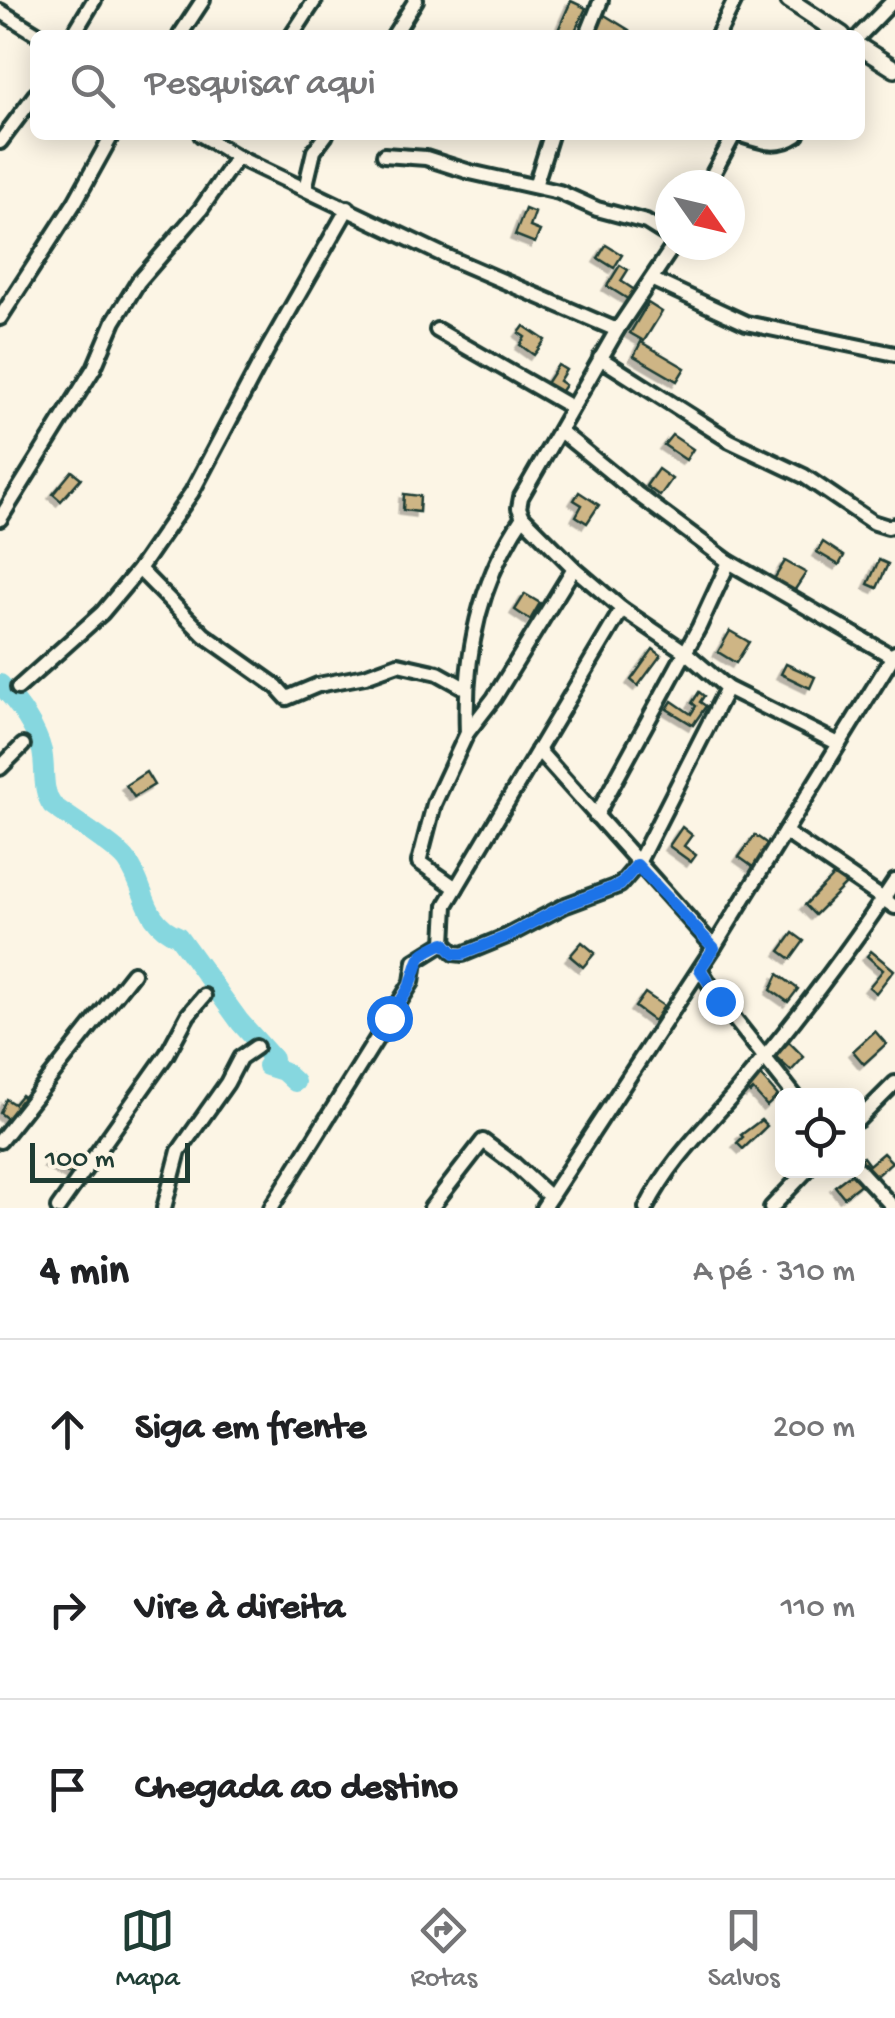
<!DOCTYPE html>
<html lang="pt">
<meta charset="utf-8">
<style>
body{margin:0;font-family:"Gochi Hand",sans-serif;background:#f2f2f2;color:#202124}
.controls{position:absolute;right:30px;bottom:30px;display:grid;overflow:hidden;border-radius:15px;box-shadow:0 5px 25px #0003}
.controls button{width:90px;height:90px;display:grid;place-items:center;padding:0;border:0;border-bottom:2px solid #e0e0e0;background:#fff;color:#202124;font:50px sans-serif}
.compass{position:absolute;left:655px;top:170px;width:90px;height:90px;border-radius:50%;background:#fff;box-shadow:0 5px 25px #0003;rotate:124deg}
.scale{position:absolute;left:30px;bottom:25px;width:160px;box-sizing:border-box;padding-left:10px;border:5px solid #1f3d34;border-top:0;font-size:28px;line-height:35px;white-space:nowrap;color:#1f3d34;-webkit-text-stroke:8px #fcf5e5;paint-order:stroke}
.stop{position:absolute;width:30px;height:30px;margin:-22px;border:8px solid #1a73e8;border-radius:50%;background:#fff}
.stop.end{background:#1a73e8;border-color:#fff;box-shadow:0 2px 10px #0008}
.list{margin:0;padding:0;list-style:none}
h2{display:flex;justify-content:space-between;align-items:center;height:130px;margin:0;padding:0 40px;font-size:42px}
h2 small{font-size:32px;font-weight:400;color:#757577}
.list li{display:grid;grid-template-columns:65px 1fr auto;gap:30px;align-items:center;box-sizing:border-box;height:180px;padding:0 40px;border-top:2px solid #e0e0e0}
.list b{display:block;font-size:38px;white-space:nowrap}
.list em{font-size:32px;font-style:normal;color:#757577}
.icon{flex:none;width:55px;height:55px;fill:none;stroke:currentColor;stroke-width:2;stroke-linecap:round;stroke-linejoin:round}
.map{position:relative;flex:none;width:895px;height:1208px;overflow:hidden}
.search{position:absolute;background:#fff;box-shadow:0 5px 25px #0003;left:30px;right:30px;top:30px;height:110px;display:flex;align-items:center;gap:25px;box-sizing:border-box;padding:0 35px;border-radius:15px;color:#757577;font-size:38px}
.sheet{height:670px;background:#fff}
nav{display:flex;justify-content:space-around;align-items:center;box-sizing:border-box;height:140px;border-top:2px solid #e0e0e0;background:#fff;font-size:28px;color:#757577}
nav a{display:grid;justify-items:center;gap:5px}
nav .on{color:#1f3d34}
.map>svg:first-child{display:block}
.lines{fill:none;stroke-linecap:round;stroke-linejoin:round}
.river{stroke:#86d7df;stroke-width:20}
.building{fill:#ceb585;stroke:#1f3d34;stroke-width:2.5;filter:url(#shadow)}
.minor-casing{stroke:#1f3d34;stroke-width:20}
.major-casing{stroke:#1f3d34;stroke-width:22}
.minor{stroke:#fcf5e5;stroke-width:12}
.major{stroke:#fcf5e5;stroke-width:15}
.route{stroke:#1a73e8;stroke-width:12}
</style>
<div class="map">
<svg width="895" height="1208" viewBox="0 0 895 1208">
<defs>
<filter id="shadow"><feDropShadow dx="-4.5" dy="4.5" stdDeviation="0" flood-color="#0004"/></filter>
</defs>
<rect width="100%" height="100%" fill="#fcf5e5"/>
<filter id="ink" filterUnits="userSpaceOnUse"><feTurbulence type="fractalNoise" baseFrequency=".01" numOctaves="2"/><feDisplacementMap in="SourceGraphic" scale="20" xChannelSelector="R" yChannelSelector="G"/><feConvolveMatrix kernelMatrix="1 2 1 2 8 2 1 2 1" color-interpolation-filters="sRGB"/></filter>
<g filter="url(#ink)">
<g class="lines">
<!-- river -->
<path class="river" d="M0 684C18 703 35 725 42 751 46 769 41 789 52 805 68 817 117 847 127 861 147 888 142 922 178 936L240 1022 273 1059 267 1066 283 1071 295 1082"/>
</g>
<!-- building -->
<g class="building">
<polygon points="571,1 586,8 573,35 556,35"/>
<polygon points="603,14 629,30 626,35 606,35 594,28"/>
<polygon points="525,209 535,213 530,227 540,231 535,243 515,235"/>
<polygon points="606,245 622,255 614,268 598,258"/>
<polygon points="620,265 628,270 621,281 636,291 631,301 607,286"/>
<polygon points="648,303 662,312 644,341 630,333"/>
<polygon points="524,326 545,340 534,355 520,345 525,337 519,333"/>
<polygon points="641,342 685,368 677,381 634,356"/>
<polygon points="558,365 566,370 559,381 565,385 559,394 545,385"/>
<polygon points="672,435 693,449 686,460 664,445"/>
<polygon points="658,469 672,479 660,496 646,486"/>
<polygon points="72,471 81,478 61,501 53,494"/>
<polygon points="579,492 599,505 587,523 576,516 582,505 574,500"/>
<polygon points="404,494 420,496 419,512 403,510"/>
<polygon points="823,542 844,556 839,565 817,552"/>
<polygon points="879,560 888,564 877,588 868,584"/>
<polygon points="785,561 806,573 794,591 774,579"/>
<polygon points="525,594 540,603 530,620 515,610"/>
<polygon points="730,631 749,642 736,663 718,652"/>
<polygon points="653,649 661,655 638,686 631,680"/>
<polygon points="786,664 815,677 810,688 781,674"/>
<polygon points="699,692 704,696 700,702 706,706 693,725 667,709 672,701 691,714 696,706 692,703"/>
<polygon points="146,772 154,785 134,797 126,785"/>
<polygon points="682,827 692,835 684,846 696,855 691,862 669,846"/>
<polygon points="755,835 769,845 753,867 739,857"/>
<polygon points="840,869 851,879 815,915 805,905"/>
<polygon points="793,933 804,941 791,959 780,951"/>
<polygon points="582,942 595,953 583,967 570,956"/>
<polygon points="871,951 894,970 876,993 869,987 883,970 867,956"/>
<polygon points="778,974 798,989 788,1002 771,990"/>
<polygon points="645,993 664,1006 654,1021 635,1007"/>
<polygon points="875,1031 886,1044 864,1064 853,1051"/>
<polygon points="789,1042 804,1057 791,1071 775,1056"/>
<polygon points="758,1073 778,1096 767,1106 753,1090 750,1093 744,1086"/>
<polygon points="21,1095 25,1098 9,1120 0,1113 6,1099 14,1104"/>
<polygon points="761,1120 767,1126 743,1149 737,1143 743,1137 741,1135"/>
<polygon points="883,1153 892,1162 873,1178 858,1161 863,1157 869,1165"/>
<polygon points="53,1154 76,1166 71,1175 48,1163"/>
<polygon points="853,1172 862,1183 844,1197 835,1186"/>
</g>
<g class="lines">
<!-- minor casing -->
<g class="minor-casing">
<g id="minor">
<polyline points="0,11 39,35"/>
<polyline points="73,35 94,0"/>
<polyline points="180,35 203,0"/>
<polyline points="292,35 315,0"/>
<polyline points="394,35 416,0"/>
<polyline points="587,35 601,0"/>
<polyline points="718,35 735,0"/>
<polyline points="860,35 894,0"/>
<polyline points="201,135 237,157 445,256 617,330"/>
<path d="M741 135C762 142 778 148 797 135"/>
<polyline points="0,142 35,95"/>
<polyline points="384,155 426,158 470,172 559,192 597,209 646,222 670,237"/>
<polyline points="707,185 734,135"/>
<polyline points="535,186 551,135"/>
<polyline points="305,189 314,151 326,135"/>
<polyline points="674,245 617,330 521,497 519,508 523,517 574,568 622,609 684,651 727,688 839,744"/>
<polyline points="653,280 746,323 895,354"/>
<polyline points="0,318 75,202 112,135"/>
<polyline points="437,330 571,407"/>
<polyline points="600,358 730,441 804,476 872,522 888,527 895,525"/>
<polyline points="560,431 636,493 729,562 893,657"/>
<polyline points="0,519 94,368 114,321 138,282 201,209 237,157"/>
<polyline points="139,569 204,635 276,686 287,698 318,685 365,676 398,664 438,673 465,688"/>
<polyline points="18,688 102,613 139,569 192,492 267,350 348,208"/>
<path d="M467 733C464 657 479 581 523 517"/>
<polyline points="538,750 714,947"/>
<polyline points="0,768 23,745"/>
<polyline points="596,816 699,627 729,562"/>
<polyline points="785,832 895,907"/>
<polyline points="456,888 419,862 434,804 467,733 494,698 574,568"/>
<polyline points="444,943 446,905 622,609"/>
<polyline points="700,969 720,1001 795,1096"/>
<polyline points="858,1120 895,1083"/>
<polyline points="0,1141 133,973"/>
<polyline points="858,1169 894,1208"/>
<polyline points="58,1208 167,1054 188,1015 204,996"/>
<polyline points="164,1208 179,1151 227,1083 240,1058 256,1047"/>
<polyline points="271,1208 412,982 415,961 444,943 454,953 463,954 507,936 566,905 620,885 637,865 727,688"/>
<polyline points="431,1208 483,1141 514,1164 550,1197"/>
<polyline points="543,1208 714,947 895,653"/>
<path d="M646 1208C670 1161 702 1131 736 1092 792 1025 847 954 895 881"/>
<polyline points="771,1208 807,1170"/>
</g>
</g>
<!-- major casing -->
<g class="major-casing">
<g id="major">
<polyline points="789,0 842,35"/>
<polyline points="860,47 895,69"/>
</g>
</g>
<!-- minor -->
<use href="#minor" class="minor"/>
<!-- major -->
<use href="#major" class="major"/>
</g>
</g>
<g class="lines" filter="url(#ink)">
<!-- route -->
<path class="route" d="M389 1018C396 1007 406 995 411 983 422 957 412 957 444 943L454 954H463L508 936 566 905 620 885 637 865 714 948 700 969 720 1001"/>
</g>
</svg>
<div class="controls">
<button><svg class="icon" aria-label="locate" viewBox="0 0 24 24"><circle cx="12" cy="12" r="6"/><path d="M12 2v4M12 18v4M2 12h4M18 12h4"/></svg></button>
</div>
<svg class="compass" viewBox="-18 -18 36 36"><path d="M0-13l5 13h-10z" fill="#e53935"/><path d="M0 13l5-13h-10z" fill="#757577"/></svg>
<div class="scale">100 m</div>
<div class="stop" style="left:389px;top:1018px"></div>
<div class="stop end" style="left:720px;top:1001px"></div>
<div class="search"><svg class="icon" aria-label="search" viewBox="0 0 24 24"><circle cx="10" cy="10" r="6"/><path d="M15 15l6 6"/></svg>Pesquisar aqui</div>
</div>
<section class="sheet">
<h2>4 min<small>A pé · 310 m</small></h2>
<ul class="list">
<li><svg class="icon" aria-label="ahead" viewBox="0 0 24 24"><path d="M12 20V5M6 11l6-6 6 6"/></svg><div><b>Siga em frente</b></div><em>200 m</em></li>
<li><svg class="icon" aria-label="right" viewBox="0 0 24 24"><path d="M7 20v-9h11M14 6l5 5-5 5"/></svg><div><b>Vire à direita</b></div><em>110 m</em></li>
<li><svg class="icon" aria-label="arrive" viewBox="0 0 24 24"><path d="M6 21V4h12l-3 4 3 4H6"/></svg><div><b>Chegada ao destino</b></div></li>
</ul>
</section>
<nav>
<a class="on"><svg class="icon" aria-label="map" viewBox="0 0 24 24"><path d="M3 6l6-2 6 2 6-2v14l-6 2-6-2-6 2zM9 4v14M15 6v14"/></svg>Mapa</a>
<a><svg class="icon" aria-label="directions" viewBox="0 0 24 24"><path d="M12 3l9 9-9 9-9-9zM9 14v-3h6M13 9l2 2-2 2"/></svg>Rotas</a>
<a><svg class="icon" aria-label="saved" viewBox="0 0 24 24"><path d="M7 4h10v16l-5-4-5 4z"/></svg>Salvos</a>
</nav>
